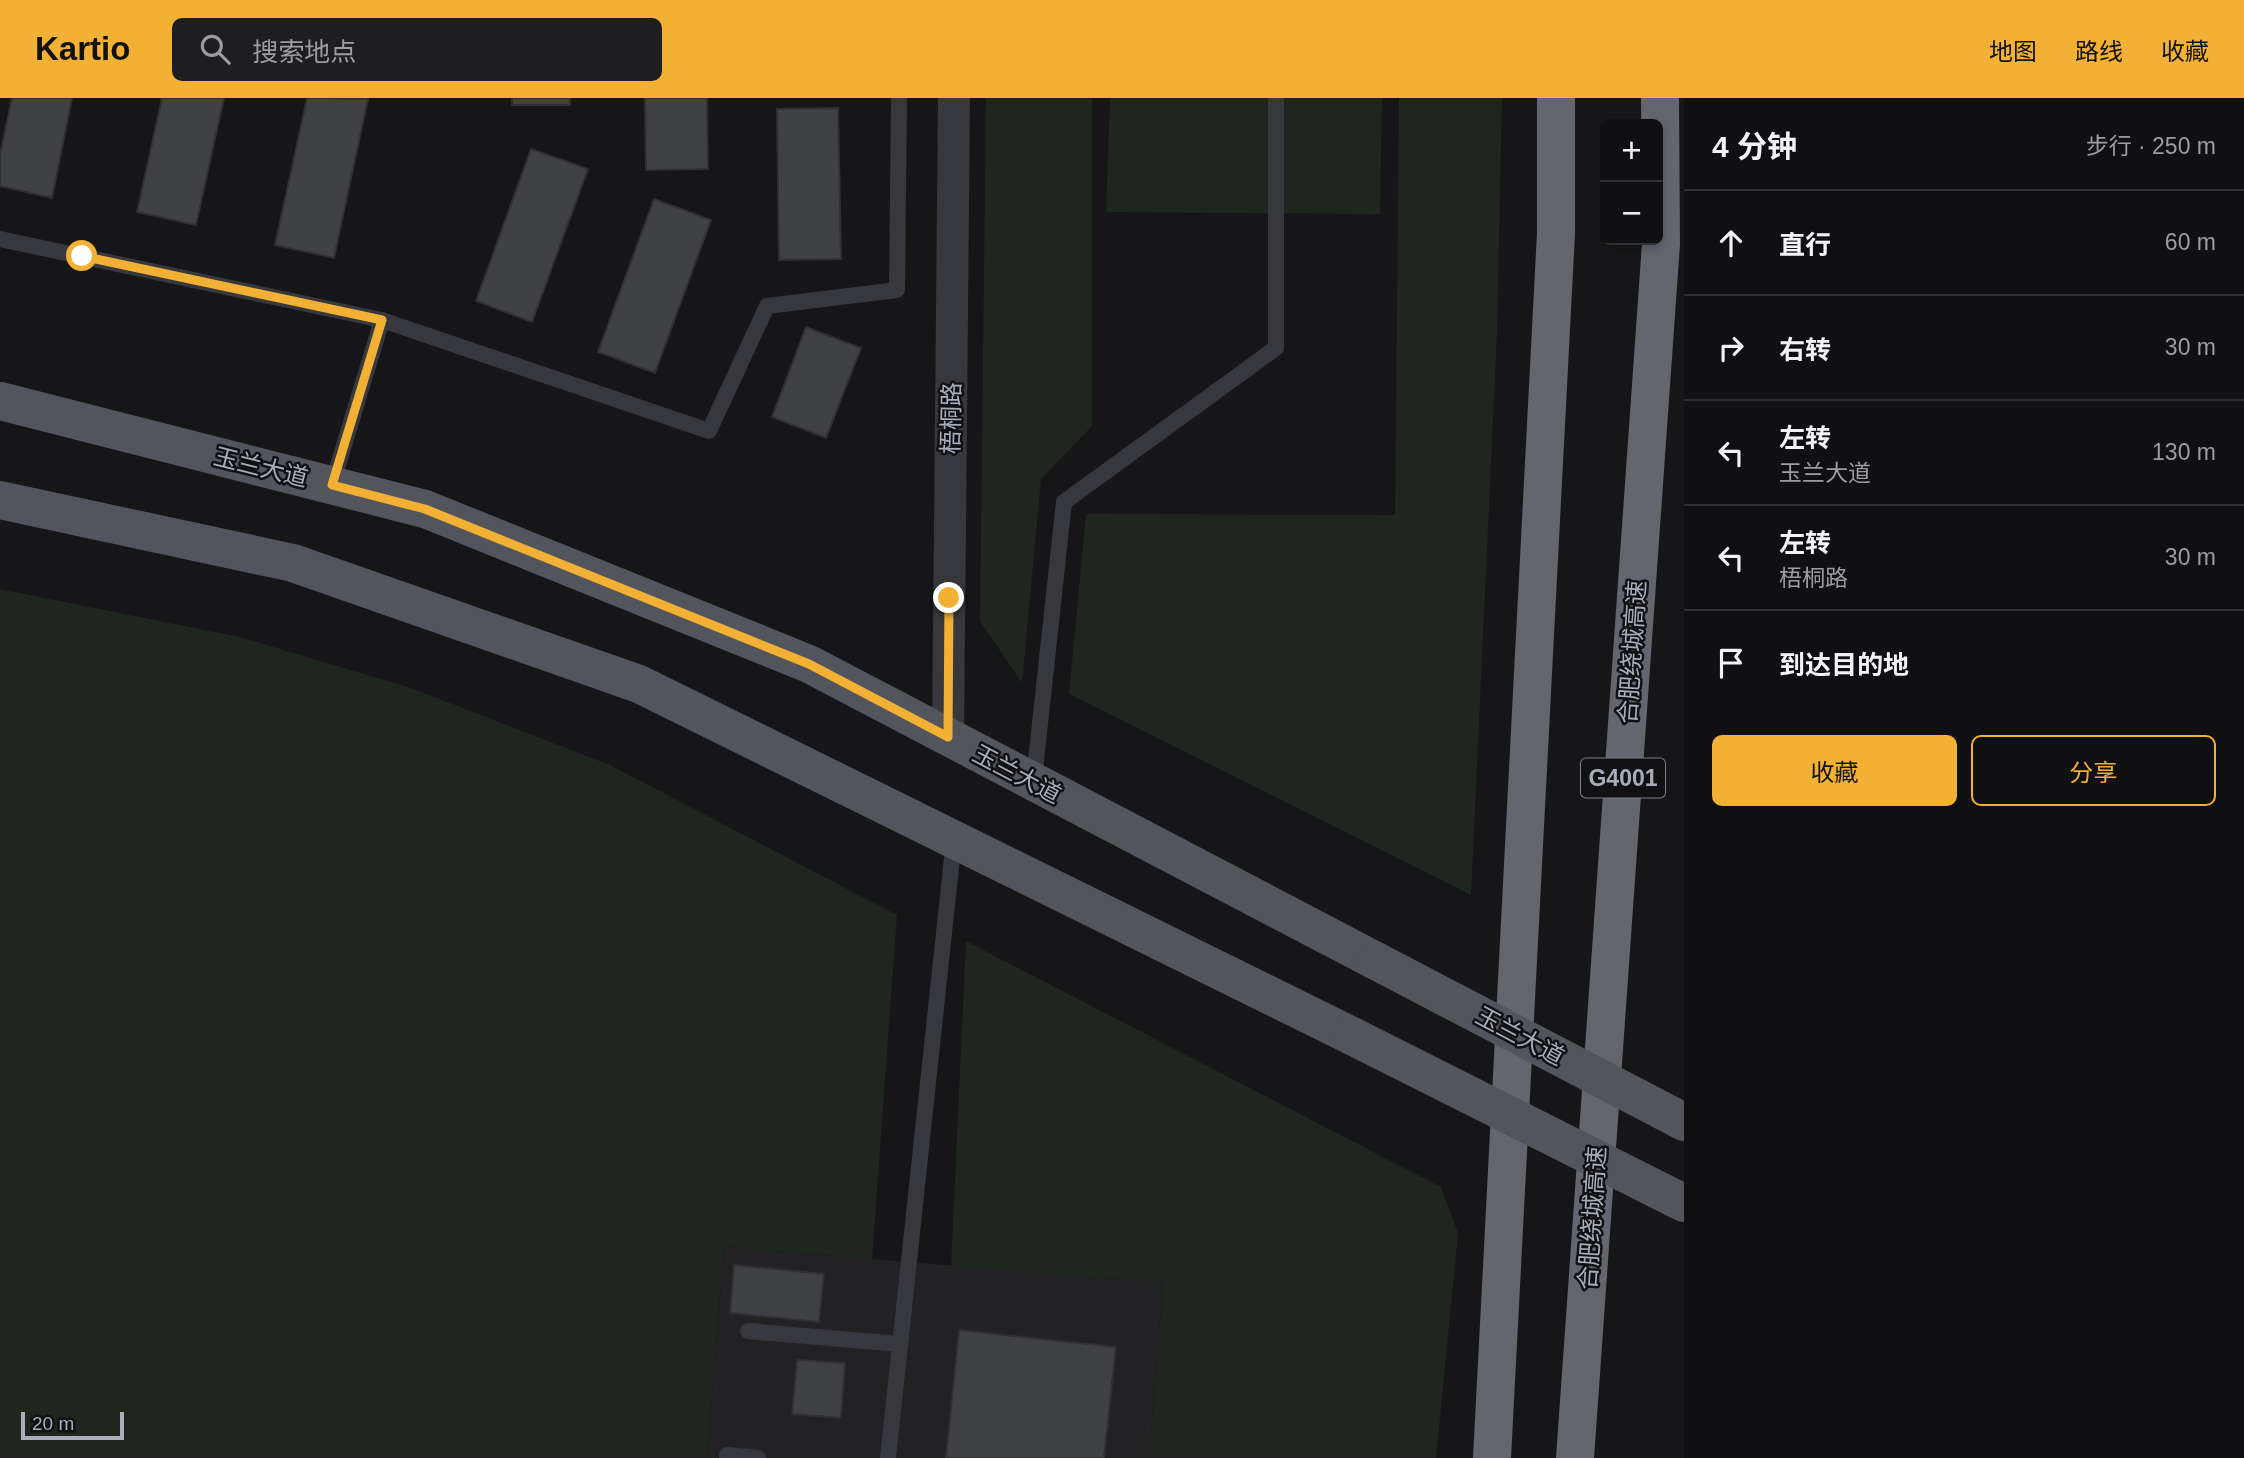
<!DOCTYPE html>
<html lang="zh">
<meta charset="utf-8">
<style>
body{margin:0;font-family:Arial,"Noto Sans SC",sans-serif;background:#1e1e20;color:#f1f3f6}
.controls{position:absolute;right:21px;top:21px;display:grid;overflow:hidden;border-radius:10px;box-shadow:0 4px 10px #0003}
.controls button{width:63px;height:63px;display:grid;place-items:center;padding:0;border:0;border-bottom:2px solid #303032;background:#101012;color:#f1f3f6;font:35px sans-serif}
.scale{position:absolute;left:21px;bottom:18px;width:103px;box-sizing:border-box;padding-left:7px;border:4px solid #a8adb8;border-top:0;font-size:19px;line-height:24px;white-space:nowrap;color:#a8adb8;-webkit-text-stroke:5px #111113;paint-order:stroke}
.stop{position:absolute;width:21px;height:21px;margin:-16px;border:5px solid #f2b134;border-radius:50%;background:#fff}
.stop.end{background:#f2b134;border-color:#fff;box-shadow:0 2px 7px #0008}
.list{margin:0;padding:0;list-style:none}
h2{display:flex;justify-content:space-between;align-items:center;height:91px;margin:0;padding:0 28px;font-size:30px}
h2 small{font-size:23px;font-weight:400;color:#9c9d9f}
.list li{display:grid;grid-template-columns:46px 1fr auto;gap:21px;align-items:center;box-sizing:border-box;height:105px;padding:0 28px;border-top:2px solid #303032}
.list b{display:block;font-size:26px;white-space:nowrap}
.list p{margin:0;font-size:23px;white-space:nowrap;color:#9c9d9f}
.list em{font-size:23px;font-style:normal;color:#9c9d9f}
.actions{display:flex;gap:14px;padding:21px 28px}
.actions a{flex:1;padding:16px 0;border:2px solid #f2b134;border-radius:10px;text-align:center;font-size:24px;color:#f2b134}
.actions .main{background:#f2b134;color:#111}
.icon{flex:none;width:38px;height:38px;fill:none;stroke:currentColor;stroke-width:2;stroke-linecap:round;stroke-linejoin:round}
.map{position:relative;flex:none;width:1684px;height:1360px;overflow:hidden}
header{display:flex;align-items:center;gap:42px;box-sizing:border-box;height:98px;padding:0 35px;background:#f2b134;color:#111}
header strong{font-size:33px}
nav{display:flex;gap:38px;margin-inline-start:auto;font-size:24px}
.search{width:490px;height:63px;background:#1e1e20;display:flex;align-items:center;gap:18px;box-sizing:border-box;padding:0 24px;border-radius:10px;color:#9c9d9f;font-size:26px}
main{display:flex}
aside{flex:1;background:#101012}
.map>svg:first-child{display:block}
.built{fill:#222225}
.green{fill:#1e261f}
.building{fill:#404145;stroke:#303034;stroke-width:2}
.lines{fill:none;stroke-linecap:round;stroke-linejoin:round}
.service{stroke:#37383d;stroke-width:16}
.minor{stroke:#37383d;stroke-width:32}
.primary{stroke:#53555c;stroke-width:38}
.motorway{stroke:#63666e;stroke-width:38}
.primary-bridge{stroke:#53555c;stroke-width:38}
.route{stroke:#f2b134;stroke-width:9}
.labels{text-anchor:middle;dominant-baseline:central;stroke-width:5;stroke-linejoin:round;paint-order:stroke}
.shield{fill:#111113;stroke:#7b7e86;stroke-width:2}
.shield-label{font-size:23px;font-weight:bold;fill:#a8adb8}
.street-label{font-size:24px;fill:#a8adb8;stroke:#111113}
</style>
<header>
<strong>Kartio</strong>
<div class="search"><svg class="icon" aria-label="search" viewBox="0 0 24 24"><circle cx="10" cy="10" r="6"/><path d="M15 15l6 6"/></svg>搜索地点</div>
<nav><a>地图</a><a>路线</a><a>收藏</a></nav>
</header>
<main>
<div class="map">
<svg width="1684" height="1360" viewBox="0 0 1684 1360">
<rect width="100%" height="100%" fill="#161618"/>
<!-- built -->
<polygon class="built" points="724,1149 1163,1185 1149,1360 707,1360"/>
<!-- green -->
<g class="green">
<polygon points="986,0 1092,0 1092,328 1041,381 1022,585 980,523"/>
<polygon points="1110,0 1382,0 1380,116 1106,114"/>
<polygon points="1399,0 1502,0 1497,235 1471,797 1069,596 1086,416 1395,417"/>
<polygon points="0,491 240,539 411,590 610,667 897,817 872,1161 724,1149 707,1360 0,1360"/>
<polygon points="966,843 1441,1089 1458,1135 1436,1360 1149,1360 1163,1185 951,1168"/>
</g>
<!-- building -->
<g class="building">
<polygon points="12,0 72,0 52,100 0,88 0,56"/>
<polygon points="162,0 224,0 196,127 137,114"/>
<polygon points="307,0 368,1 334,160 275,147"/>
<rect x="512" y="0" width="58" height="7"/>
<polygon points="645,0 707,0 708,71 646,72"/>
<polygon points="838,10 841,161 779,162 777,11"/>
<polygon points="531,51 588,71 532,224 476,203"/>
<polygon points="654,101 711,122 655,275 598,254"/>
<polygon points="806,229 861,250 826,340 772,319"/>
<polygon points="734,1167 824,1176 819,1224 730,1215"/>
<polygon points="959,1232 1116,1249 1104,1360 946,1360"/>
<polygon points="797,1262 845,1265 841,1320 792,1316"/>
</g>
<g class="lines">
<!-- service -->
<g class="service">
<polyline points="0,141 382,222 709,333 767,208 897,192 899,0"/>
<polyline points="332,387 382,222"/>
<polyline points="1034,681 1064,404 1276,250 1276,0"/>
<polyline points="748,1233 900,1246"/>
<polyline points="727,1360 727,1357 758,1360"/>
<polyline points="888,1360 954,741"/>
</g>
<!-- minor -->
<polyline class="minor" points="948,639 954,0"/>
<!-- primary -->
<g class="primary">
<polyline points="0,303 425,411 809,566 1376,863"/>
<polyline points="0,402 293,465 639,586 1352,938"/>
</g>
<!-- motorway -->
<g class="motorway">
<polyline points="1492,1360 1556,135 1556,0"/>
<polyline points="1575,1360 1661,146 1660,0"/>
</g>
<!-- primary-bridge -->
<g class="primary-bridge">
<polyline points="1376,863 1684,1024"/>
<polyline points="1352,938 1684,1105"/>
</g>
</g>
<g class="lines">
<!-- route -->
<polyline class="route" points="82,158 382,222 332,387 425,411 809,566 948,639 949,500"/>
</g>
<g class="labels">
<!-- shield labels -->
<rect class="shield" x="1581" y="660.5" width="84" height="39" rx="5"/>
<g class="shield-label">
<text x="1623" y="680">G4001</text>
</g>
<!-- street labels -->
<g class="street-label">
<text transform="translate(951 320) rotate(-89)">梧桐路</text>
<text transform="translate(261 369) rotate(14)">玉兰大道</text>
<text transform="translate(1632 554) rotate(-86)">合肥绕城高速</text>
<text transform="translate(1017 676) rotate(28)">玉兰大道</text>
<text transform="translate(1520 938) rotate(28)">玉兰大道</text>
<text transform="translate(1592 1120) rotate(-86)">合肥绕城高速</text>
</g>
</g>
</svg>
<div class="controls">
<button>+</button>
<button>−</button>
</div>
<div class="scale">20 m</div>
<div class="stop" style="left:82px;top:158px"></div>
<div class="stop end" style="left:949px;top:500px"></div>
</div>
<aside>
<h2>4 分钟<small>步行 · 250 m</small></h2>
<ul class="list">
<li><svg class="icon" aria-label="ahead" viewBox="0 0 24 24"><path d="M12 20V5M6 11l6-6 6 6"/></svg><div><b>直行</b></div><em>60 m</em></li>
<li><svg class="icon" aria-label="right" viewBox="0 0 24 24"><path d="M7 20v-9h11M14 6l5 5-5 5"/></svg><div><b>右转</b></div><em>30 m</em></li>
<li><svg class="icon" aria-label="left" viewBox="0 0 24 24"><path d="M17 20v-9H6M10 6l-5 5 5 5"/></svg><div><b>左转</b><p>玉兰大道</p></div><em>130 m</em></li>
<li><svg class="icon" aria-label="left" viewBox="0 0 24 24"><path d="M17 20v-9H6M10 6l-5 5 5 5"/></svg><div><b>左转</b><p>梧桐路</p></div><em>30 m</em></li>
<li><svg class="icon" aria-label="arrive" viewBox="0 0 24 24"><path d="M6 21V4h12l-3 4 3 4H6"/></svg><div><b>到达目的地</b></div></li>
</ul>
<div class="actions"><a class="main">收藏</a><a>分享</a></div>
</aside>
</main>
